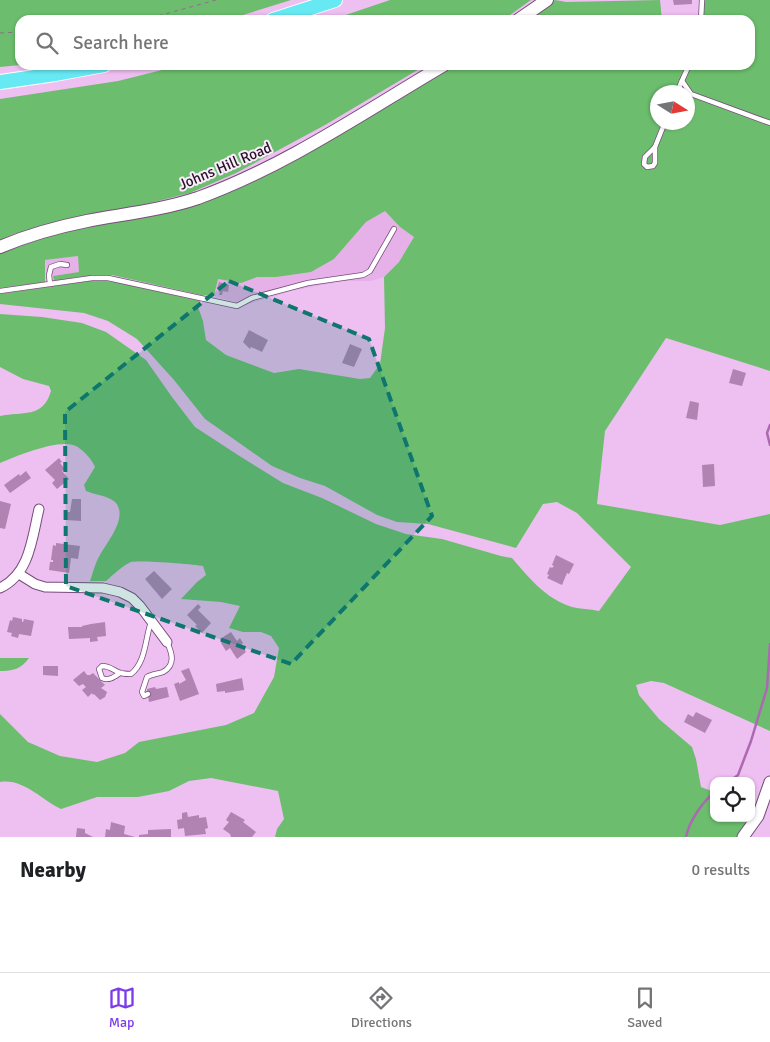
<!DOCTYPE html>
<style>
body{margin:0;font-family:Signika,sans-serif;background:#f6f6f6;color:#202124}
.controls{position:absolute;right:15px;bottom:15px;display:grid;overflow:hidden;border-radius:10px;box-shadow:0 1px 4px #0004}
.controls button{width:45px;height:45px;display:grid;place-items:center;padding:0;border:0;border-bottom:1px solid #e0e0e0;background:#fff;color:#202124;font:25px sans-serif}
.compass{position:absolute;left:650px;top:85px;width:45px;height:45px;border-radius:50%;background:#fff;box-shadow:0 1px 4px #0004;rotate:101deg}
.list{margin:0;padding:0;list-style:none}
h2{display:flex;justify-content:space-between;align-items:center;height:65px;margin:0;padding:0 20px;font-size:21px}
h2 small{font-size:16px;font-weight:400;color:#757577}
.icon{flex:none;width:28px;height:28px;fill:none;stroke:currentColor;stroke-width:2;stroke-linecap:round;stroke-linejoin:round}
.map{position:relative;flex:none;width:770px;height:837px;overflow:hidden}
.search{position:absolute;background:#fff;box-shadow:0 1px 4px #0004;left:15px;right:15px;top:15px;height:55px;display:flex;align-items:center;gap:12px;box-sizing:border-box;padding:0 18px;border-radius:15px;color:#757577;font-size:19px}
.sheet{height:135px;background:#fff}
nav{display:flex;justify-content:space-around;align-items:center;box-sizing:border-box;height:70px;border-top:1px solid #e0e0e0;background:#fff;font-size:14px;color:#757577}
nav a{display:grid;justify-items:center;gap:2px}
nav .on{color:#7c3aed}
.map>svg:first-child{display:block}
.built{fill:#e6b1e9}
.green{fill:#6cbe6e;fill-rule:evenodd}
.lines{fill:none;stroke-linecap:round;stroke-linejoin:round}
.stream{stroke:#ac68b0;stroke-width:2.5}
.building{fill:#b083b3}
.service-casing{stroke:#774d7a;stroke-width:6}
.minor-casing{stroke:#774d7a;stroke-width:11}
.tertiary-casing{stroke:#774d7a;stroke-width:13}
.secondary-casing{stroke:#774d7a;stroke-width:14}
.primary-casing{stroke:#fff;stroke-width:16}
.path{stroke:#8e6d90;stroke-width:1;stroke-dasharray:4 4;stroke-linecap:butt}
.service{stroke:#fff;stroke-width:4.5}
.minor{stroke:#fff;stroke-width:9}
.tertiary{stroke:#fff;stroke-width:11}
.secondary{stroke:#fff;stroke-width:12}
.primary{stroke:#67e9f3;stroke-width:14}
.marked{fill:#0f766e;fill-opacity:0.2;stroke:#0f766e;stroke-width:4;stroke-dasharray:10 6;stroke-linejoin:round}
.labels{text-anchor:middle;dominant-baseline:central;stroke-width:4;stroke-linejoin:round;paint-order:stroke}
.street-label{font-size:15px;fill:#241325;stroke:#fbedfc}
</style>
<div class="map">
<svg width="770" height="837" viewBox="0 0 770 837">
<rect width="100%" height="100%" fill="#eebff1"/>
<!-- built -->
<g class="built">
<polygon points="385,210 400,227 414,237 399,262 384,277 371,281 343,281 291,291 246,305 214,296 217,279 241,283 257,276 276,277 334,259 366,222"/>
<polygon points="78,256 80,272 46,277 45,260"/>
</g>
<!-- green -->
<g class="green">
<polygon points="0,0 291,0 227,20 20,20 20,65 0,67"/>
<polygon points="390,0 531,0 503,20 331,20"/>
<polygon points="555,0 566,2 660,0 662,20 526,20"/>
<path d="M700 0H770V371L666 338 605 431 597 504 720 525 770 514V731L664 683 651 681 636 685 639 695 659 719 692 747 696 759 701 787 714 792V818H750L737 837H275L277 829 284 819 278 791 211 778 189 781 169 791 138 797H97L61 809C42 800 23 778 0 782V714L28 742 60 756 97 762 125 753 139 742 226 725 254 713 274 677 279 648 271 636 261 632H243L229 628 240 606 221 602 181 599 197 582 206 575 203 566C194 564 138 560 131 562 122 566 113 575 106 581H90C93 573 95 563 100 555 107 542 129 517 115 502 107 495 95 495 86 491L84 485 95 467C92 459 81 447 73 445 55 440 17 456 0 463V416C22 411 43 419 51 391L49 386 23 379 0 367V314L42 317 82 323 106 332 146 360 172 397 195 427 238 455 283 483 322 498 376 524 406 534 442 539 501 556 512 558C530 579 545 598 572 607 580 609 590 609 599 611L631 567 577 513 557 502 543 504 516 548 428 524 397 522 377 515 325 486 300 478 272 466 205 419 174 380 137 339 108 321 84 313 0 304V294L96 280 115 282 200 301 198 307 203 321 206 340 226 355 274 373 299 369 360 379 370 378 380 364 385 328 384 277 399 262 414 237 400 227 385 211 366 222 334 259 311 272 276 277H257L241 283 218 279 214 296 201 295 112 275 77 277 54 281 53 276 79 272 78 256 45 260V282L0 288V253L71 229 158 215 199 202 369 117 456 65H750V20H694L700 18ZM658 92H688V122H658Z"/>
<polygon points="182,65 426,65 325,125 236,173 190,193 126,209 82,216 14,234 0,240 0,99 118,81"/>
<path d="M0 658H29C21 669 13 671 0 671Z"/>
</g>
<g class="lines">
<!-- stream -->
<g class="stream">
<polyline points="770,425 767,433 770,445"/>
<polyline points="730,781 738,775 751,741 767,688 770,644"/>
<path d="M686 837C689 822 702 802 714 793"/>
</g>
</g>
<!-- building -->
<g class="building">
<polygon points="673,0 692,0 692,4 674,5"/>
<polygon points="219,282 229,285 228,292 223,291 222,295 219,295 220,290 217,289"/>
<polygon points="249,330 268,340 262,352 251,347 250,349 243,342"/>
<polygon points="350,344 362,349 354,367 342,363"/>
<polygon points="733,369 746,373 742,386 729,383"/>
<polygon points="690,401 699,403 697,420 686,418"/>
<polygon points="59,458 62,462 60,463 65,469 62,471 69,479 57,489 52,483 55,480 45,470"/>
<polygon points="714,464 715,486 703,487 702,465"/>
<polygon points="26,471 31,478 10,493 4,485 19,474 20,476"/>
<polygon points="72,499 81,499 81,521 66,520 67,512 70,512"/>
<polygon points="0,501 11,504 5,529 0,528"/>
<polygon points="56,543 80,546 78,559 71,558 69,573 49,570 50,562 53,562 53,560 51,560 53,545 56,546"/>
<polygon points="556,555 574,564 569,574 567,573 562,585 547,578 549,575 547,574 550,567 552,568 554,566 552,565"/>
<polygon points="154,571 172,589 162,599 145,579"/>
<polygon points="198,604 201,607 198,610 211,623 202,633 195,626 197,625 187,615"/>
<polygon points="13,617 22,619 22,622 23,622 24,619 34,621 31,636 19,634 18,638 11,636 12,633 7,632 10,620 12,621"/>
<polygon points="105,622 106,636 97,637 98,641 90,642 90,638 69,639 68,627 82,627 82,626 91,624"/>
<polygon points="231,632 237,641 240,638 243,643 241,645 246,652 237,659 230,648 226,651 221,643 222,642 220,639"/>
<polygon points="43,666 58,666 58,676 43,675"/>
<polygon points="189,668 199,694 180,701 174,684 179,682 179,684 186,680 181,671"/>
<polygon points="84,671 87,675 90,675 93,673 105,685 101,688 107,692 105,697 100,700 94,694 93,695 92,693 88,697 82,690 86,687 83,684 79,686 73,680"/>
<polygon points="242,678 244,690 225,693 225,691 217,692 216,684"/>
<polygon points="155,687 156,689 167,687 169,697 149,702 147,689"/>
<polygon points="696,712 712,720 705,733 684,722 688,714 693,717"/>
<polygon points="187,812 188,817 199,815 199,818 206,817 208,828 205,829 206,834 185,836 184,828 178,829 177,820 182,819 182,813"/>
<polygon points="231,812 245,820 243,822 256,832 252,837 231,837 230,834 223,829 229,822 226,820"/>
<polygon points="111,822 125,826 124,834 135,837 105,837 106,829 110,830"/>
<polygon points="77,828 85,829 85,833 93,837 76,837"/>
<polygon points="171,829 171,837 139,837 139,835 148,834 148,830"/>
</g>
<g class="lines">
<!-- service casing -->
<g class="service-casing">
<g id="service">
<polyline points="701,20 702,0"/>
<polyline points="682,81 691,94 770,123"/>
<polyline points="677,92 689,65"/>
<polygon points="655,147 655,163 653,166 647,167 644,164 645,157"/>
<polyline points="655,147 665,122"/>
<polyline points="50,284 49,275 51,267 60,264 67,265"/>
<polyline points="0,291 92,278 108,278 237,306 252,298 308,283 363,275 370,271 394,229"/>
<path d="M120 673C114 677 109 681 102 678L99 669 102 666C109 666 112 669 118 672 122 674 127 674 131 674 146 662 145 639 151 622"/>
<path d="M148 694 144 696 142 692 147 677C152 674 158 674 163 672 176 665 172 653 167 642"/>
</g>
</g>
<!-- minor casing -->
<g class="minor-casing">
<g id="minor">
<polyline points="19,574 35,584 45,587 103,588 120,592 132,598 140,606 167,642"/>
<path d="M0 588C30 574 32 538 39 509"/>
</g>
</g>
<!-- tertiary casing -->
<g class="tertiary-casing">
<polyline id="tertiary" points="743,837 758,816 770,782"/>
</g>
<!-- secondary casing -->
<g class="secondary-casing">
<g id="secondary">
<polyline points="518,20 547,0"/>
<path d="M0 247C28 235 57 227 87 221 124 214 162 210 198 198 286 166 364 112 444 65"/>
</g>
</g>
<!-- primary casing -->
<g class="primary-casing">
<g id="primary">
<polyline points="273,20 335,0"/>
<polyline points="0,82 55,74 104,65"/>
</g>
</g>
<!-- path -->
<g class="path">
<polyline points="143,20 216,0"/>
<polyline points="0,33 20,32"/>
</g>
<!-- service -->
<use href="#service" class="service"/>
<!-- minor -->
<use href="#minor" class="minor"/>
<!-- tertiary -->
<use href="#tertiary" class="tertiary"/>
<!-- secondary -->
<use href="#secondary" class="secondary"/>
<!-- primary -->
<use href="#primary" class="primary"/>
</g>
<!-- marked area -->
<path class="marked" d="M229 281 369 339 432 516 291 664 66 586 65 412Z"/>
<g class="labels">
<!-- street labels -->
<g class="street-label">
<text transform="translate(225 166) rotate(-23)">Johns Hill Road</text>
</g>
</g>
</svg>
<div class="controls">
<button><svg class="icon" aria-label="locate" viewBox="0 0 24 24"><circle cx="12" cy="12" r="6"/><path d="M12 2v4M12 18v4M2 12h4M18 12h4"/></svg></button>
</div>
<svg class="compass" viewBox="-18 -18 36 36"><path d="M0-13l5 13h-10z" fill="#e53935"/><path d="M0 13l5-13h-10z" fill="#757577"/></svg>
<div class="search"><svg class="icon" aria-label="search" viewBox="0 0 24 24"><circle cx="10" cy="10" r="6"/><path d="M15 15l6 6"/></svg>Search here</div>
</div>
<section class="sheet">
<h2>Nearby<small>0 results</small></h2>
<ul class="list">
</ul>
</section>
<nav>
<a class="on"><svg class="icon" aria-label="map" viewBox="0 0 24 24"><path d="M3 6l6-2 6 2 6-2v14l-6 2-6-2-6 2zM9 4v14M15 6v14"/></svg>Map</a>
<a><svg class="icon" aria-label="directions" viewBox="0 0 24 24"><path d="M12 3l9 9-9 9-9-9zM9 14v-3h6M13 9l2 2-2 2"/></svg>Directions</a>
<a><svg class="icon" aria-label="saved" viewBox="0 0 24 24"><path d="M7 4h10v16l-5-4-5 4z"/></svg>Saved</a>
</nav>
